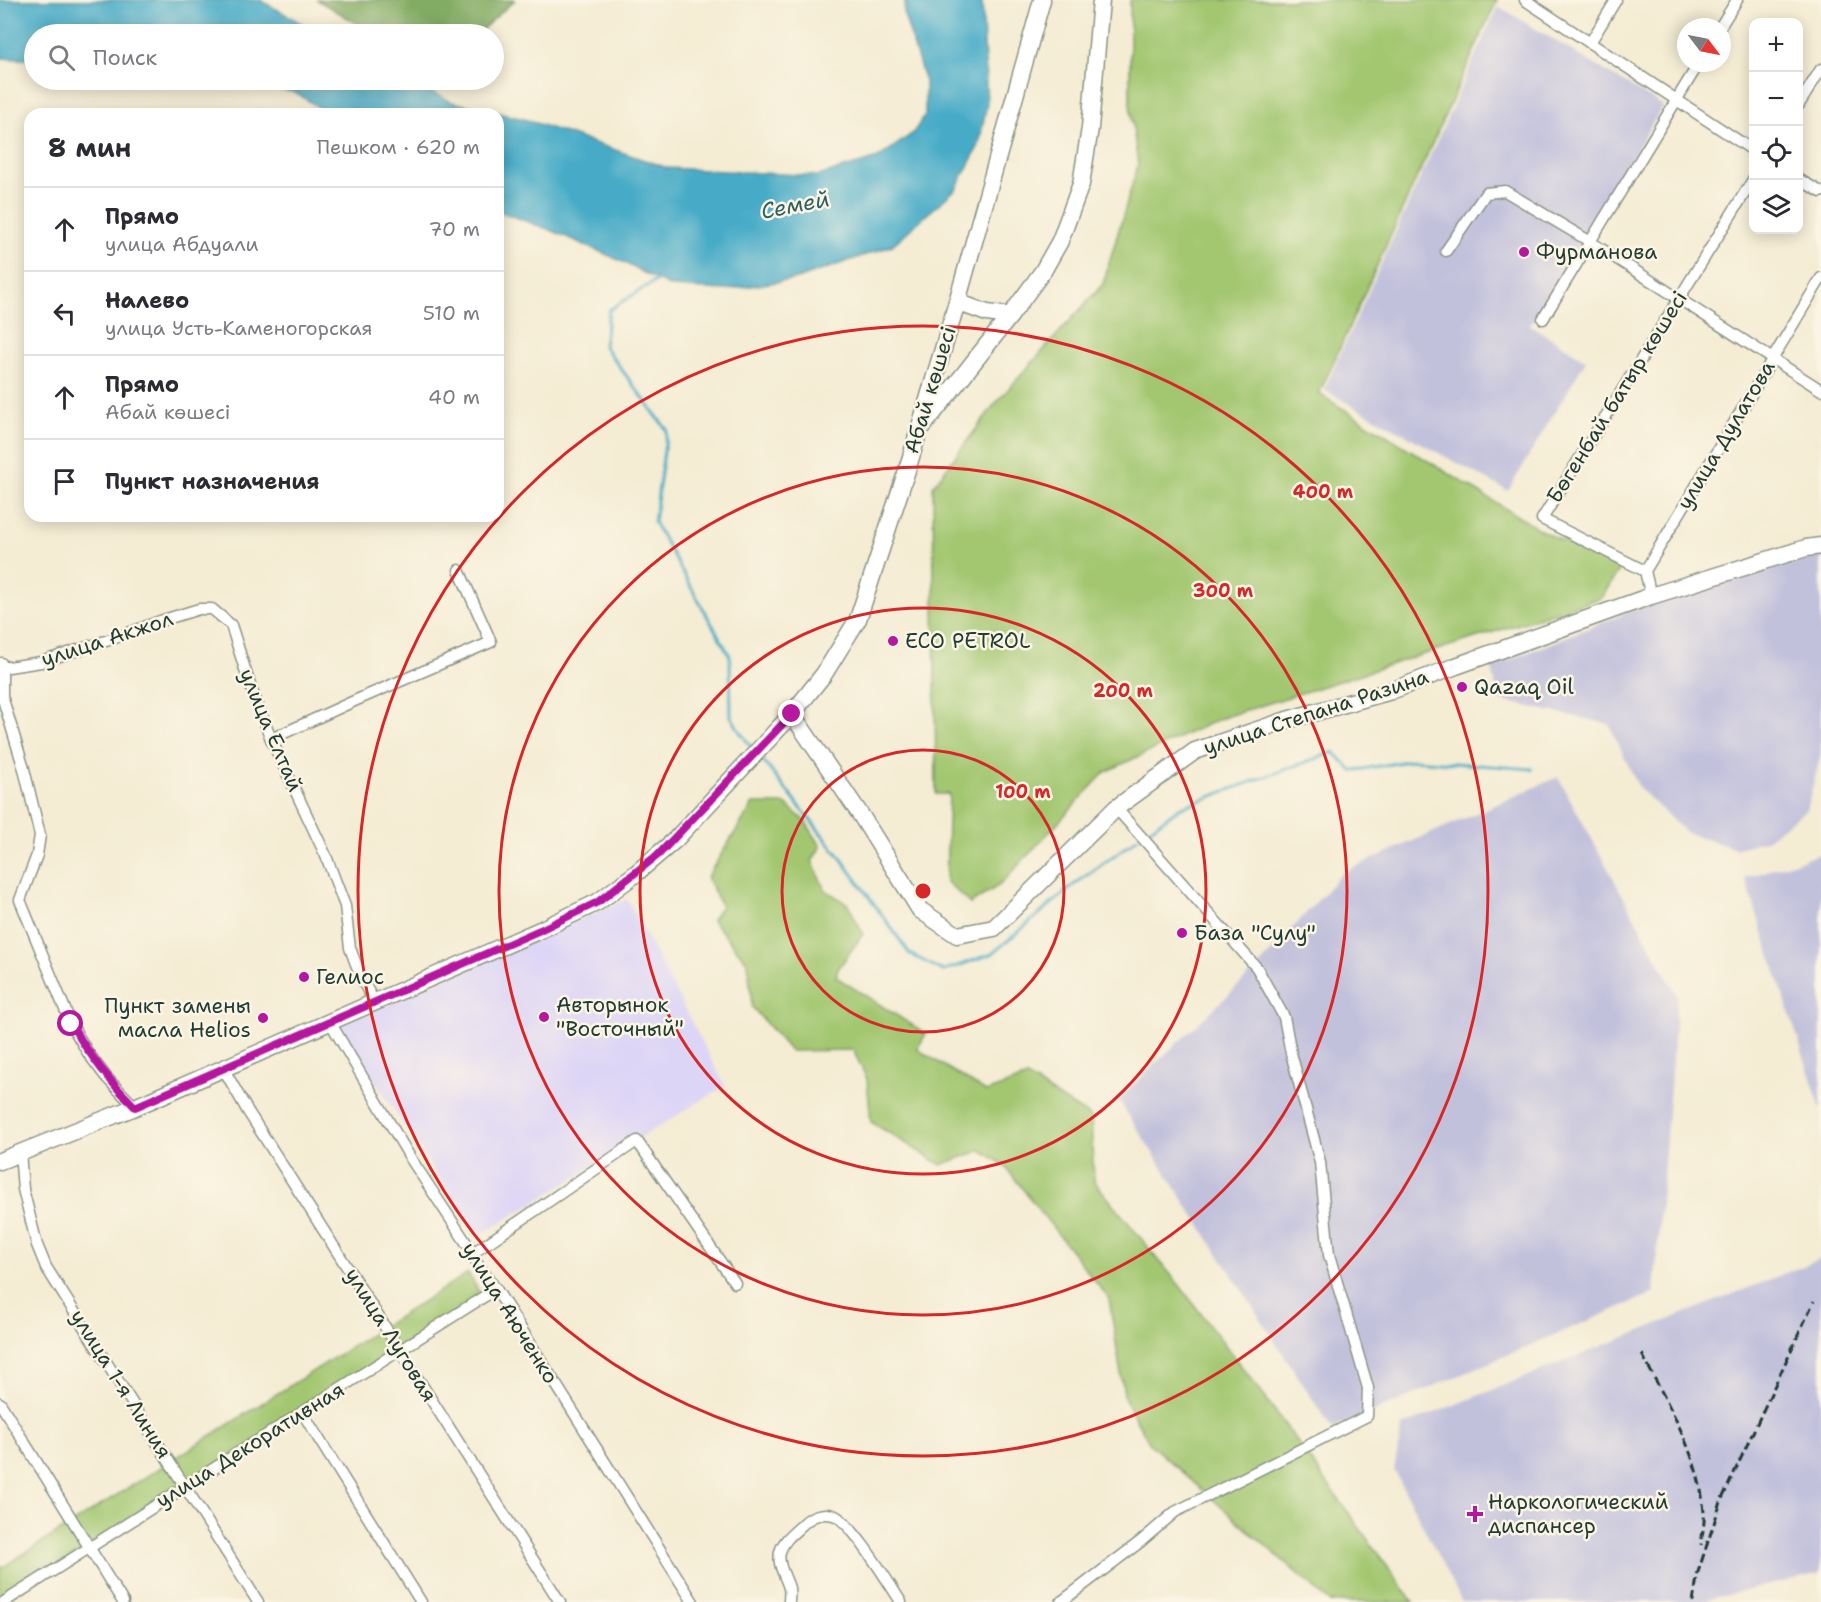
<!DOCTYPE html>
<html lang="ru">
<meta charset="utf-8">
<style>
body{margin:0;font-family:"Shantell Sans",sans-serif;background:#f2f2f3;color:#2b2b33}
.controls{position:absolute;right:18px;top:18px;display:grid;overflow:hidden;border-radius:12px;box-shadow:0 3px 15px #0003}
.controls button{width:54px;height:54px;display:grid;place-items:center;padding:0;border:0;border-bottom:2px solid #e1e1e2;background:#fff;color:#2b2b33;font:30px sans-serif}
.compass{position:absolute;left:1677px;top:18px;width:54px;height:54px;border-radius:50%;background:#fff;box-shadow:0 3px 15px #0003;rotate:122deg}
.stop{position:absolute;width:18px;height:18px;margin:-14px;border:4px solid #b5179e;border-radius:50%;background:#fff}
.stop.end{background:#b5179e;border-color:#fff;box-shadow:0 2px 6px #0008}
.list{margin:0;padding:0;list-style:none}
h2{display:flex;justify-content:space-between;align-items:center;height:78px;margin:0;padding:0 24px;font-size:26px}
h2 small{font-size:20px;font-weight:400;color:#7c7c81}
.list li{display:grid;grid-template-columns:39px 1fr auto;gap:18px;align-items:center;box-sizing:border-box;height:84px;padding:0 24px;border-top:2px solid #e1e1e2}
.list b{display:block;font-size:22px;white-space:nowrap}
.list p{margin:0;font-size:20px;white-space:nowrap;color:#7c7c81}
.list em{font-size:20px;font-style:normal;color:#7c7c81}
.icon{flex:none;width:33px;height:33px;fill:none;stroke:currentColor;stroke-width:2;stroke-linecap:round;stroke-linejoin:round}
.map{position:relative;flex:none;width:1821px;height:1602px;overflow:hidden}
.search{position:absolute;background:#fff;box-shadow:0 3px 15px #0003;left:24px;top:24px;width:480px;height:66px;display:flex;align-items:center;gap:15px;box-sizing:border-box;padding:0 21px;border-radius:33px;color:#7c7c81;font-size:22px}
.panel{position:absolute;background:#fff;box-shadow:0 3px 15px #0003;left:24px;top:108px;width:480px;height:414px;border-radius:18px}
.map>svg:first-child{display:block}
.built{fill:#ddd5f6}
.industrial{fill:#c2c1dc}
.green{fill:#a3c771;stroke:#618252;stroke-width:1.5}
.forest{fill:#82ac63;stroke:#50744c;stroke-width:1.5}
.water{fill:#47abc7;stroke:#33747e;stroke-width:1.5}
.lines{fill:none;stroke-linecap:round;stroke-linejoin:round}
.stream{stroke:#47abc7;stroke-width:3}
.street-casing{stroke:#8a9484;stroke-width:13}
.secondary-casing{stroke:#8a9484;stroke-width:19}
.street{stroke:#fff;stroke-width:10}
.secondary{stroke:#fff;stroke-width:16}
.rail{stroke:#1f3d34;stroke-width:3;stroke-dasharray:9 4.5;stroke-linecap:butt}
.route{stroke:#b5179e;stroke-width:8}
.ring{fill:none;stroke:#d62828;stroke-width:3}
.poi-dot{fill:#b5179e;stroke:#fcf5e5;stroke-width:2}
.labels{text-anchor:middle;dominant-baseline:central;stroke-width:5;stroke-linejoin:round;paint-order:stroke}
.poi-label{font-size:21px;fill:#1f3d34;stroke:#fcf5e5;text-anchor:start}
.street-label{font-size:21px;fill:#1f3d34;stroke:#fcf5e5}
.water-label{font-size:22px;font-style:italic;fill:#2b5e60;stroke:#fcf5e5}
.centre{fill:#d62828;stroke:#fcf5e5;stroke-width:3}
.ring-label{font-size:18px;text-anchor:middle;font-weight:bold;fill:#d62828;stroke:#fcf5e5;stroke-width:5;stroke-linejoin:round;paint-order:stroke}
</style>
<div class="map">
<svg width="1821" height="1602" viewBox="0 0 1821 1602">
<rect width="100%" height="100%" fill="#fcf5e5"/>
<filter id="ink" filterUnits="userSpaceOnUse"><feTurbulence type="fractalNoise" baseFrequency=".0167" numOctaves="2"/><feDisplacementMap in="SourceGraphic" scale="12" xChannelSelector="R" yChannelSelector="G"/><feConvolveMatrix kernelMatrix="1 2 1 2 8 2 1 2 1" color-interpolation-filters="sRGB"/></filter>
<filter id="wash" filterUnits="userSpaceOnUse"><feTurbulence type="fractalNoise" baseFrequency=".008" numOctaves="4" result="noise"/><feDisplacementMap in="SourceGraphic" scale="24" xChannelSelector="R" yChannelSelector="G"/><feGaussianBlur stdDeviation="1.35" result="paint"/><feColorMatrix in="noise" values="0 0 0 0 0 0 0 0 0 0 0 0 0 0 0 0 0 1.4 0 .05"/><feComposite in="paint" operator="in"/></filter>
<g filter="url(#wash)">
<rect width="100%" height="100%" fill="#f4ecd3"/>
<!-- built -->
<polygon class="built" points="627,899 725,1086 477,1237 338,1024"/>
<!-- industrial -->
<g class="industrial">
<polygon points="1498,6 1663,106 1530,325 1586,360 1508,491 1324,390"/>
<polygon points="1821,555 1821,753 1807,809 1766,840 1735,849 1685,832 1639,788 1609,724 1498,700 1492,667 1633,610"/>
<polygon points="1558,777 1677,995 1654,1293 1332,1429 1118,1099 1257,968 1343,872"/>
<polygon points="1821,854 1821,1109 1745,878"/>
<polygon points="1821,1259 1821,1573 1697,1602 1462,1602 1394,1470 1402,1426"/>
</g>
<!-- green -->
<g class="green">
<polygon points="1130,0 1497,0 1319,394 1542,531 1620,569 1601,598 1219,719 1105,772 1001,884 970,904 946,881 949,794 936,794 933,486 995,404 1103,284 1138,165 1130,104"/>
<polygon points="753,804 785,804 805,821 821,846 812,861 825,890 848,904 863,934 838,969 836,977 926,1034 917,1049 986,1092 1027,1077 1091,1117 1094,1181 1180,1286 1267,1400 1413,1602 1330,1602 1150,1444 1125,1400 1109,1299 1004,1165 981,1150 941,1165 871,1122 867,1079 853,1050 790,1051 752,1007 748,963 712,920 721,906 707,877"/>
<polygon points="468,1273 482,1297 0,1602 0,1569"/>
</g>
<!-- forest -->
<polygon class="forest" points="317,0 515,0 477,34 375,34"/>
<!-- water -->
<g class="water">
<polygon points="0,0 260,0 321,34 34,34 34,60 0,58"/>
<polygon points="905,0 982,0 987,103 979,145 956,189 891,246 797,279 724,290 671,287 621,261 553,231 498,211 498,114 330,114 294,92 220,80 408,80 452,102 524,119 668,168 818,176 878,158 913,133 925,115 925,82 904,15"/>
</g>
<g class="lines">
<!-- stream -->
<g class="stream">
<polyline points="660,278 609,310 604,346 667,430 654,522 730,656 731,716 740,732 753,749"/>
<polyline points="759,756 841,858 910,954 943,971 992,954 1075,884 1138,838"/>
<polyline points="1144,834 1179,808 1334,752 1352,771 1413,760 1532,769"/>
</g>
</g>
</g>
<g filter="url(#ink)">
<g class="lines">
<!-- street casing -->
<g class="street-casing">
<g id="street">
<polyline points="1525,0 1754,151"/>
<polyline points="1720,27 1737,0"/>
<polyline points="1590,43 1616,0"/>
<polyline points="1798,106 1821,69"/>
<polyline points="1798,179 1821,192"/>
<polyline points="1446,251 1486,193 1505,191 1589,241 1821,390"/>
<polyline points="1543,319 1699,63"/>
<polyline points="1645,571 1542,519 1754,178"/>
<polyline points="1651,596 1645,571 1821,278"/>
<polyline points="1,663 2,668 2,696 24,769 40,835 37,855 20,900 71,1024 88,1053 106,1077 135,1107"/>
<polyline points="2,668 41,662 115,638 160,621 199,609 212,609 231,625 250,685 271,739 326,856 345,906 350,948 362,980 375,1003"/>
<polyline points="271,739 352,702 491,642 459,570"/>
<polyline points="330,1022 411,1159 473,1253 476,1262 496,1289 693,1602"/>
<polyline points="223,1068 247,1110 560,1602"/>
<polyline points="20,1152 23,1189 37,1245 46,1267 258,1602"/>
<polyline points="473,1253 637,1141 735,1283"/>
<polyline points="0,1403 123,1602"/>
<polyline points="302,1412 421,1602"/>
<polyline points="4,1602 496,1289"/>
<path d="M789 1602C789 1598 790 1592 789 1588 786 1577 777 1565 780 1552 783 1540 795 1532 803 1524 811 1516 822 1512 833 1515 850 1519 890 1585 901 1602"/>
<polyline points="1061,1602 1140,1542 1175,1512 1367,1416 1368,1388 1329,1255 1320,1162 1291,1053 1284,1017 1257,968 1116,808"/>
</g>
</g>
<!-- secondary casing -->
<g class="secondary-casing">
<g id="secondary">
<polyline points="957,302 987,313 1010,316"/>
<polyline points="923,426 1010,316 1043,271 1060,241 1081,184 1090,128 1101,0"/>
<polyline points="792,714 862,817 920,910 957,935 994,928 1116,808 1195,751 1287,720 1391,691 1456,666 1651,596 1806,548 1821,546"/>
<polyline points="0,1161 135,1107 540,930 598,902 634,875 675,840 792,714 824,674 858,619 908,467 957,302 1042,0"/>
</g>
</g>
<!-- street -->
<use href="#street" class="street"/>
<!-- secondary -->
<use href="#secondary" class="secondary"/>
<!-- rail -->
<g class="rail">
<path d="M1642 1354C1667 1404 1700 1455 1704 1513 1705 1523 1702 1535 1701 1545"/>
<polyline points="1693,1602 1698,1572 1722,1499 1814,1301"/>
</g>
</g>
</g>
<g class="lines" filter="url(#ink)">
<!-- route -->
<path class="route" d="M71 1024C90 1056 109 1081 135 1107L540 930 598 902 659 854 792 714"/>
</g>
<!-- distance rings -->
<g class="ring">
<circle cx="923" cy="891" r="141"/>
<circle cx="923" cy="891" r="283"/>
<circle cx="923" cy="891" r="424"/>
<circle cx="923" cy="891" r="565"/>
</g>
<!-- markers -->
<g class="poi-dot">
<circle cx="1524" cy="252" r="6"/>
<circle cx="893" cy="641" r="6"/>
<circle cx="1462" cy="687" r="6"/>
<circle cx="1182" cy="933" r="6"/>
<circle cx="304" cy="977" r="6"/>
<circle cx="544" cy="1017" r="6"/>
<circle cx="263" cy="1018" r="6"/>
<path d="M1472 1505h6v6h6v6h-6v6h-6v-6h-6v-6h6z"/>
</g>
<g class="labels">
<!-- poi labels -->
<g class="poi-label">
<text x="1536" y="252">Фурманова</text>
<text x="905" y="641">ECO PETROL</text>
<text x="1474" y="687">Qazaq Oil</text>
<text x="1194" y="933">База "Сулу"</text>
<text x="316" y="977">Гелиос</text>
<text x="556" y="1005">Авторынок<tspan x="556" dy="24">"Восточный"</tspan></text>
<text x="251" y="1006" text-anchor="end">Пункт замены<tspan x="251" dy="24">масла Helios</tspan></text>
<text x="1488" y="1502">Наркологический<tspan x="1488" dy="24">диспансер</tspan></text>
</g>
<!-- street labels -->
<g class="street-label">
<text transform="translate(930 390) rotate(-73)">Абай көшесі</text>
<text transform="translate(1617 397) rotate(-58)">Бөгенбай батыр көшесі</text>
<text transform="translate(1726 435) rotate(-59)">улица Дулатова</text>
<text transform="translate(107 639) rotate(-18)">улица Акжол</text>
<text transform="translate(1316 712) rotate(-18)">улица Степана Разина</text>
<text transform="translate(271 730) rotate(67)">улица Елтай</text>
<text transform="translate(510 1313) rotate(58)">улица Аюченко</text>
<text transform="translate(391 1335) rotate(58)">улица Луговая</text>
<text transform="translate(121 1384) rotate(58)">улица 1-я Линия</text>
<text transform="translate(250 1445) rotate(-32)">улица Декоративная</text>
</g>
<!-- water labels -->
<g class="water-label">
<text transform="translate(795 205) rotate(-11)">Семей</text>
</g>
</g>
<circle cx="923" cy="891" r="9" class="centre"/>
<g class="ring-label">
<text x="1323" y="498">400 m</text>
<text x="1223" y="597">300 m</text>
<text x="1123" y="697">200 m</text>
<text x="1023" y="798">100 m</text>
</g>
</svg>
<div class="controls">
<button>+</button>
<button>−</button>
<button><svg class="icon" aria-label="locate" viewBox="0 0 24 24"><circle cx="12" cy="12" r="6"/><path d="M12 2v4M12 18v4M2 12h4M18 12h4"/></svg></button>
<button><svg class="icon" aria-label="layers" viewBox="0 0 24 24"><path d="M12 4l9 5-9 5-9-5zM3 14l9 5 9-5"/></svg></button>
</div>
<svg class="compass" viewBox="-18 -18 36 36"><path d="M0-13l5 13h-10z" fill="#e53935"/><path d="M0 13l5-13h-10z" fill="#7c7c81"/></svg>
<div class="stop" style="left:71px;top:1024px"></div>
<div class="stop end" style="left:792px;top:714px"></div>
<div class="search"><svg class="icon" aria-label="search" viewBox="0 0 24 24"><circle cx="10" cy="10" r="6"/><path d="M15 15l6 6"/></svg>Поиск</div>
<section class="panel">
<h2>8 мин<small>Пешком · 620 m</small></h2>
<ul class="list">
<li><svg class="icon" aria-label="ahead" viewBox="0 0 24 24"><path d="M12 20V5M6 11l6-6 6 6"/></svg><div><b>Прямо</b><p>улица Абдуали</p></div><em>70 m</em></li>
<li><svg class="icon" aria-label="left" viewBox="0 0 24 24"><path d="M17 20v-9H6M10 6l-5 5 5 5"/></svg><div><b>Налево</b><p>улица Усть-Каменогорская</p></div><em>510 m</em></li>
<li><svg class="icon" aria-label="ahead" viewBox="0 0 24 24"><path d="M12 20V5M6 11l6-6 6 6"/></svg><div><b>Прямо</b><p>Абай көшесі</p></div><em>40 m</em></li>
<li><svg class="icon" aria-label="arrive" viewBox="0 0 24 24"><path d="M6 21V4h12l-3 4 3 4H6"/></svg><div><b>Пункт назначения</b></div></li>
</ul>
</section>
</div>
